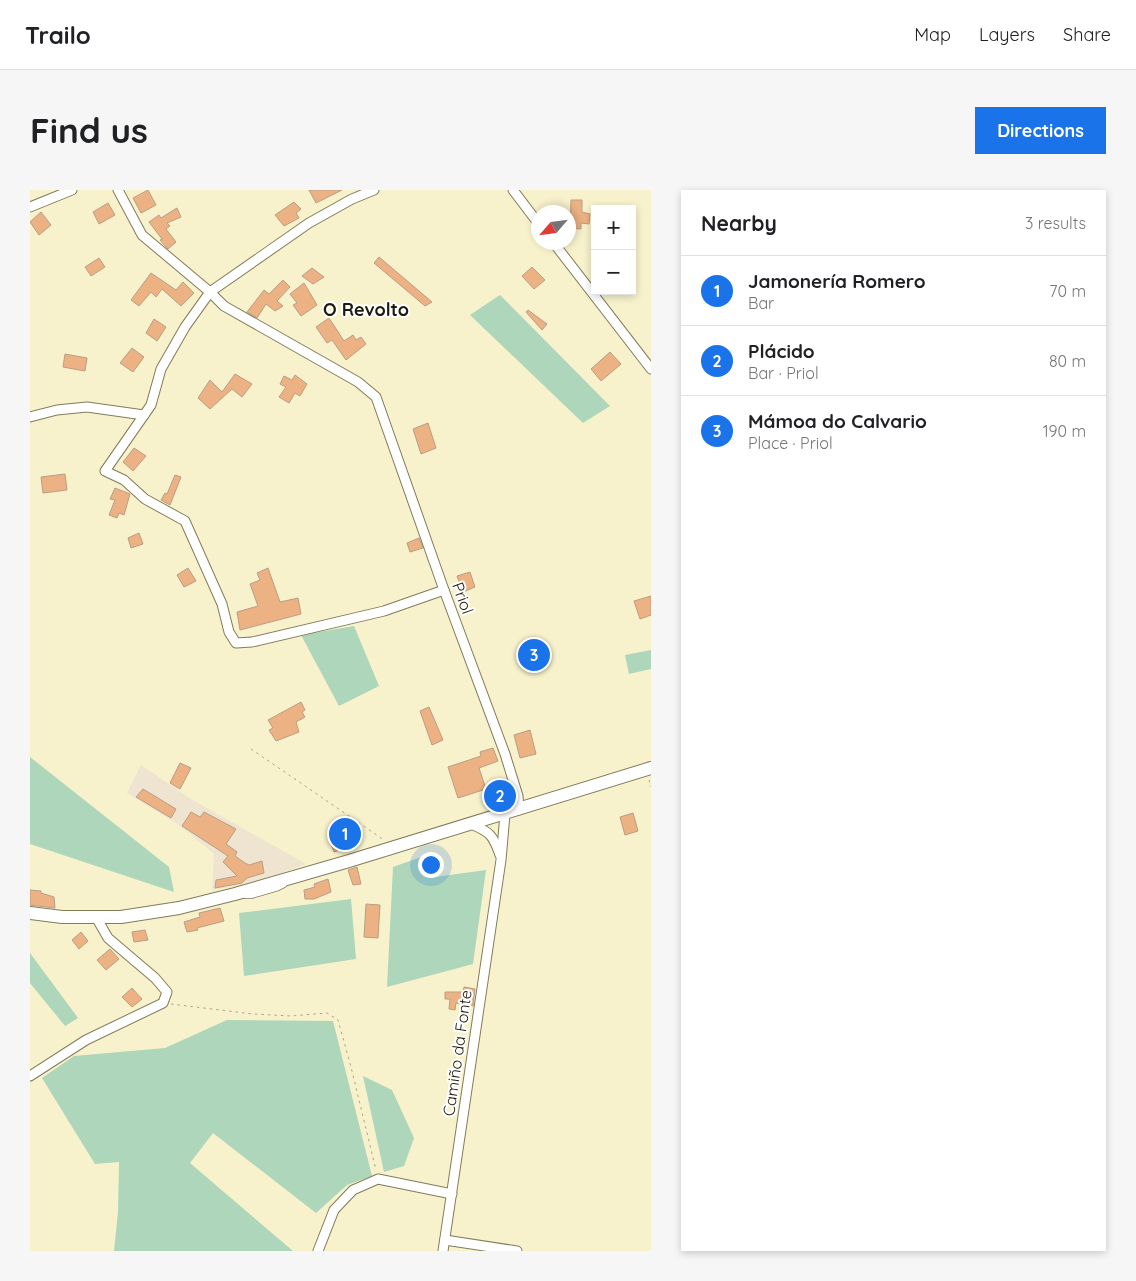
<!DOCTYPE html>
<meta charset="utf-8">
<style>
body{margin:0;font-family:Quicksand,sans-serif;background:#f6f6f6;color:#202124}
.controls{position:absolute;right:15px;top:15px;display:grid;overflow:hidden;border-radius:0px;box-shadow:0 2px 8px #0003}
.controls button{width:45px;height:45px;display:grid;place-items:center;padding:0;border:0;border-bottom:1px solid #e0e0e0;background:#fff;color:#202124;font:25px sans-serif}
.compass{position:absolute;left:501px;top:15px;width:45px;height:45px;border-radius:50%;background:#fff;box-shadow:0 2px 8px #0003;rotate:242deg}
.you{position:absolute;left:400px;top:674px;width:18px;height:18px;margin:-12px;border:4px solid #fff;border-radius:50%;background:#1a73e8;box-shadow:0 0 0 8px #1a73e833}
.badge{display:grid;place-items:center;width:32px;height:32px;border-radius:50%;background:#1a73e8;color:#fff;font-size:16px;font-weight:700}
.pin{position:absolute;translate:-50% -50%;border:2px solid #fff;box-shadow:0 1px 5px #0006}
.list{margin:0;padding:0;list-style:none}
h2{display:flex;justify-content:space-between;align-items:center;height:65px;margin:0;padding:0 20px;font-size:21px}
h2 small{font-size:16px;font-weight:400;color:#757577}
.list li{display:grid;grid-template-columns:32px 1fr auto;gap:15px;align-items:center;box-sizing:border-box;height:70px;padding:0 20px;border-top:1px solid #e0e0e0}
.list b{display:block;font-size:19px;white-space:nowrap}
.list p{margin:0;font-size:16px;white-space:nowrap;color:#757577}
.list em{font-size:16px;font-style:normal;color:#757577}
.map{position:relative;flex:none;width:621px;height:1061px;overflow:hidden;border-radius:0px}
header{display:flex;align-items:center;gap:30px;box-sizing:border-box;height:70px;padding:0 25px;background:#fff;border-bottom:1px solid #e0e0e0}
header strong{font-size:24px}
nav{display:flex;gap:28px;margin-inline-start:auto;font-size:18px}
.intro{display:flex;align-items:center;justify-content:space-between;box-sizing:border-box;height:120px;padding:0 30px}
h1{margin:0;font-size:35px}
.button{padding:12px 22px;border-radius:0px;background:#1a73e8;color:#fff;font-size:18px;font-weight:700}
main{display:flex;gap:30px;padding:0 30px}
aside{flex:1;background:#fff;border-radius:0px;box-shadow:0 2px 8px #0003}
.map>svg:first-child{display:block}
.industrial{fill:#efe4cf}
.green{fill:#aed6ba}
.building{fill:#ecb283;stroke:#bb9d85}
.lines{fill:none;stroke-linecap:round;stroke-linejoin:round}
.service-casing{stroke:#817c5a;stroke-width:6}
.minor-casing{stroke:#817c5a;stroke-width:11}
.secondary-casing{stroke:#817c5a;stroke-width:14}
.path{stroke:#aaa588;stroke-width:1;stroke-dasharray:2.5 4;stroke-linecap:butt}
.service{stroke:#fff;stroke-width:4.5}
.minor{stroke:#fff;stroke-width:9}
.secondary{stroke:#fff;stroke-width:12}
.labels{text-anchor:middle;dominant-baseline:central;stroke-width:4;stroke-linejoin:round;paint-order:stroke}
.street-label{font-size:16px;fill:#1d1a0d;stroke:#fff}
.neighbourhood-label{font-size:18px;font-weight:bold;fill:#1d1a0d;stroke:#fff}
</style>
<header>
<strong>Trailo</strong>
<nav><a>Map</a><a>Layers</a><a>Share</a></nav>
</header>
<div class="intro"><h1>Find us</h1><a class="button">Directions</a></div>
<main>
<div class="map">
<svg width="621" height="1061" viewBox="0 0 621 1061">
<rect width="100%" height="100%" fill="#f7f1cc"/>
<!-- industrial -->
<polygon class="industrial" points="111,575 161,609 276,674 223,693 182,700 184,664 149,635 97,603"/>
<!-- green -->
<g class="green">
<polygon points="470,105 580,216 553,233 440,125"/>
<polygon points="324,436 349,496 309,516 271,445"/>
<polygon points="621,460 621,479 599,484 595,465"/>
<polygon points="0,567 139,677 144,702 0,654"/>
<polygon points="397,665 405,687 456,680 443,774 357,797 363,677"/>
<polygon points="321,709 326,769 214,786 209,723"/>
<polygon points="0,763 48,828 35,836 0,793"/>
<polygon points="197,830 303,831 342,986 317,995 286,1023 183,943 160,973 263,1061 84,1061 88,1022 89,972 65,974 12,888 44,866 135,858"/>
<polygon points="333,886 362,900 384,948 374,976 354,982"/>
</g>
<!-- building -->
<g class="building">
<polygon points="118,0 126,15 111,23 103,8"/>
<polygon points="279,0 312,0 286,13"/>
<polygon points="541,10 552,10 552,22 560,24 559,34 551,33 551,39 540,38"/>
<polygon points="264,12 271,19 266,23 269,28 254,36 245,25"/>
<polygon points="78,13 85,25 69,34 63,22"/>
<polygon points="147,18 151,27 137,33 140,36 136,39 146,52 138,59 130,50 132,49 119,32 129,25 131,28"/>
<polygon points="11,22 21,35 9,45 0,32"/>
<polygon points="349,67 402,112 395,116 344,73"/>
<polygon points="69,68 75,77 61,86 55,77"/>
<polygon points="502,77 515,90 504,99 492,86"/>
<polygon points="282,78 294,87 283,94 272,86"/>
<polygon points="121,83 146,100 153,92 164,103 151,116 132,99 126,107 121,102 109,116 101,110"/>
<polygon points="253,90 260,97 247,111 253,116 245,121 236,114 227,128 217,122 234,100 239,104"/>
<polygon points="274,93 287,115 271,126 263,115 267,113 260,104"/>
<polygon points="498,120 517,134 512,140 496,122"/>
<polygon points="299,128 314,151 323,145 326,150 331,147 336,154 316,170 302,150 297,153 286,137"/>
<polygon points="124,129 136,137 127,151 116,143"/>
<polygon points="102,158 114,167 103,182 90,173"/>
<polygon points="580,162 591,174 571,191 561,179"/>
<polygon points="35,164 57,168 55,181 33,177"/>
<polygon points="205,184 222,194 212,207 202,199 180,219 168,208 180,190 192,202"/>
<polygon points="265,185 277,194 270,206 265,203 259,213 249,207 256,197 250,194 254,186 262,190"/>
<polygon points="398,233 406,258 391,264 383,239"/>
<polygon points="104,258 116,266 103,281 93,272"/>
<polygon points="35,284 37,300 13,303 11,287"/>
<polygon points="145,285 151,287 140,315 131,310 135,303 137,304"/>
<polygon points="85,298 100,304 94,325 89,323 87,328 79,325 85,310 80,309"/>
<polygon points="109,343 113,354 101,358 98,348"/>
<polygon points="389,348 393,358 380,362 377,353"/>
<polygon points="158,378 166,391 154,397 147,385"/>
<polygon points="238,378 250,412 268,408 271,424 210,440 207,422 228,416 220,394 230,390 227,383"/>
<polygon points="440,382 445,397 433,402 427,386"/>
<polygon points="621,406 621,425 610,429 604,411"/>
<polygon points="271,512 275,520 272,522 275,527 266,532 269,542 246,551 239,540 243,538 238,530"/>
<polygon points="399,517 413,550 402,555 390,521"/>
<polygon points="500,540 506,564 490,568 484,545"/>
<polygon points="463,558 468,571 449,578 456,599 428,608 418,577 451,566 450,562"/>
<polygon points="150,573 161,578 150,599 140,593"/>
<polygon points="475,595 480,609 465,614 460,600"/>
<polygon points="113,599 146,619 141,628 106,607"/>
<polygon points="161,622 170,627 174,622 206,639 196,654 207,662 205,666 215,673 219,675 232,671 234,683 217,688 212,693 185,698 186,690 207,686 193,672 198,666 152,636"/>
<polygon points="603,623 608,641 595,645 590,627"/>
<polygon points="314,629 324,655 304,662 298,645 309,641 305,633"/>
<polygon points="327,677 331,694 323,695 318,680"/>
<polygon points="298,689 301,702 284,709 275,709 274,700 285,697 284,694"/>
<polygon points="0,700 11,701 11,703 24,707 25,718 0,715"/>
<polygon points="336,714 350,715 348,748 334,747"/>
<polygon points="190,718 194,731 167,738 168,740 157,742 154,732 170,727 169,723"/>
<polygon points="115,740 118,750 104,752 102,742"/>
<polygon points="51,742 58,751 49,759 42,750"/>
<polygon points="80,759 89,769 76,780 67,770"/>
<polygon points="434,797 445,799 443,816 426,813 425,820 419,819 420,809 415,809 415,802 433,802"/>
<polygon points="102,798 112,809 102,817 92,807"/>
</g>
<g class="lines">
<!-- service casing -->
<g class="service-casing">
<polyline id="service" points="216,706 221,706 248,698 254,695"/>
</g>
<!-- minor casing -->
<g class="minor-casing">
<g id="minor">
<polyline points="88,0 112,45 180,102 194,116 328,192 346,207 414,400 475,564 488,606 489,620"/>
<polyline points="344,0 322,9 279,33 180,102 155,137 131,179 121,215 75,281 94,290 115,309 155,331 192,414 199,442 206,453 222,452 354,421 414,400"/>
<polyline points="483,0 508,33"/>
<polyline points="0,17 42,0"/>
<polyline points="523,52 621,179"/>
<polyline points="0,227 27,220 57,217 114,225"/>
<path d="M441 634C460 642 463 645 470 665"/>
<polyline points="0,886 56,850 133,813 137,802 125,788 78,748 66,727"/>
<polyline points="415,1050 487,1061"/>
<polyline points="288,1061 304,1020 323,1000 348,989 422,1004"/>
<polyline points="413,1061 471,670 475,624"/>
</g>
</g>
<!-- secondary casing -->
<g class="secondary-casing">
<polyline id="secondary" points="0,723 32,727 91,727 149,718 205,704 319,671 621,578"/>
</g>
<!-- path -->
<g class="path">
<polyline points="221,559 354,650"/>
<polyline points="619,590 621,597"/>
<polyline points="141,814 223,824 261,826 297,823 308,830 321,877 346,980"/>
</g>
<!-- service -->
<use href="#service" class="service"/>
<!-- minor -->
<use href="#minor" class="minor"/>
<!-- secondary -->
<use href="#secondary" class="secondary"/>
</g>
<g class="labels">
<!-- street labels -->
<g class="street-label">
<text transform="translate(433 408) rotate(70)">Priol</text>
<text transform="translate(427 863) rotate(-82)">Camiño da Fonte</text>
</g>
<!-- neighbourhood labels -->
<g class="neighbourhood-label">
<text x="336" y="119">O Revolto</text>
</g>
</g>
</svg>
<div class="controls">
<button>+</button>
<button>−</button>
</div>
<svg class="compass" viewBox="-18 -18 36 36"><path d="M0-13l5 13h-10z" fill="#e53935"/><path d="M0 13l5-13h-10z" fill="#757577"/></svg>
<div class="you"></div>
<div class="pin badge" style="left:315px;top:644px">1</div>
<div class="pin badge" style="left:470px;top:606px">2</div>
<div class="pin badge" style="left:504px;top:465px">3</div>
</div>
<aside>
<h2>Nearby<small>3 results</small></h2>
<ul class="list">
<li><span class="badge">1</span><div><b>Jamonería Romero</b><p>Bar</p></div><em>70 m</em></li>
<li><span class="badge">2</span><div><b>Plácido</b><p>Bar · Priol</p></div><em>80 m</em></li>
<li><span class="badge">3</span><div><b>Mámoa do Calvario</b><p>Place · Priol</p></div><em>190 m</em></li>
</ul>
</aside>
</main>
